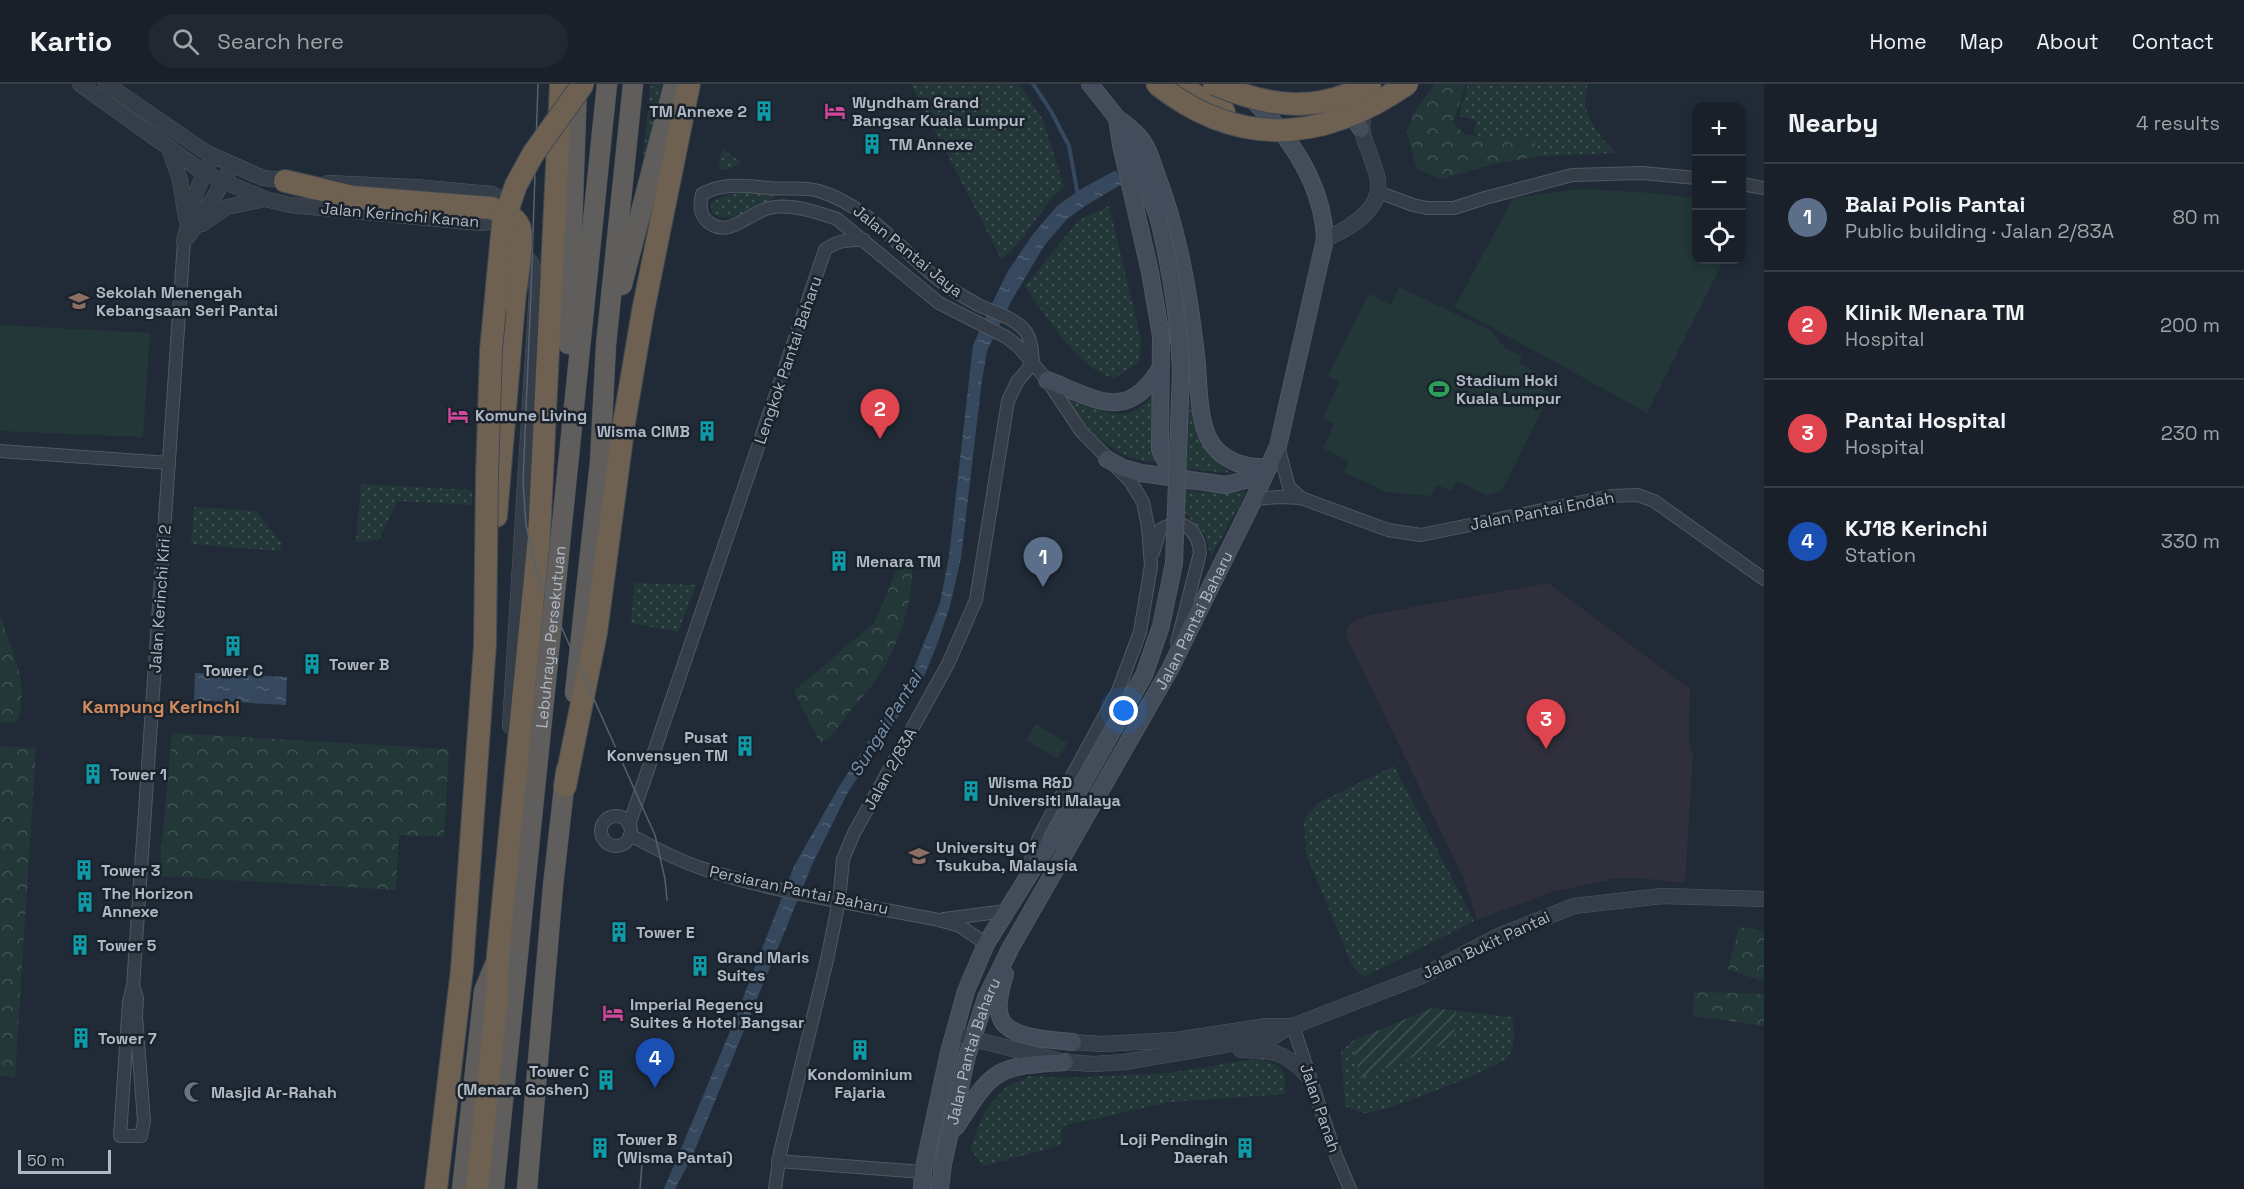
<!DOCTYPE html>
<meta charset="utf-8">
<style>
body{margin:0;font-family:"Space Grotesk",sans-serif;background:#222831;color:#f1f3f6}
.controls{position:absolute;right:18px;top:18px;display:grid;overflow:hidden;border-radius:12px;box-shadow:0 3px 9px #0003}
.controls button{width:54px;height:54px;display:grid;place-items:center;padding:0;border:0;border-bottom:2px solid #373e46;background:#192029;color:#f1f3f6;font:30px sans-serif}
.scale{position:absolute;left:18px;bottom:15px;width:93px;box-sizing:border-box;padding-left:6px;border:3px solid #afb8c4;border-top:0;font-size:16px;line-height:21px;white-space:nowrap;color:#afb8c4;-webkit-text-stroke:4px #1a222c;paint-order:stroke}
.you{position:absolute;left:1124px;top:627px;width:21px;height:21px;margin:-15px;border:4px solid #fff;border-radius:50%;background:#1a73e8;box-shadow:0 0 0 9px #1a73e833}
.badge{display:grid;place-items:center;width:39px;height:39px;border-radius:50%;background:#bca0f2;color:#fff;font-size:20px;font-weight:700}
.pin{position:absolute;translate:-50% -50px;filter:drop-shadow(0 2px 3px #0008)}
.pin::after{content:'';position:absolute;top:32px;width:21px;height:18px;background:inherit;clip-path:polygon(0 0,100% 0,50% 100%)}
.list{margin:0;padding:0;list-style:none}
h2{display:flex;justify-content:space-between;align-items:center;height:78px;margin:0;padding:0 24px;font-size:26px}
h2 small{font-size:20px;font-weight:400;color:#9fa3a8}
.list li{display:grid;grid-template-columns:39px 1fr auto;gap:18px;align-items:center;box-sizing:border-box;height:108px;padding:0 24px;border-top:2px solid #373e46}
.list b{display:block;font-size:22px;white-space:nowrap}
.list p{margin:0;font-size:20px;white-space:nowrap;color:#9fa3a8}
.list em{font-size:20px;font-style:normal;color:#9fa3a8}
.icon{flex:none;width:33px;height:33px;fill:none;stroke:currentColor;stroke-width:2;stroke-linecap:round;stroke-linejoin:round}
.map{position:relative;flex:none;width:1764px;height:1105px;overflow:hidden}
header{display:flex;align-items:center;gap:36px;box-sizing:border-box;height:84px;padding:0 30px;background:#192029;border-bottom:2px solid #373e46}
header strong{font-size:28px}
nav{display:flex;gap:33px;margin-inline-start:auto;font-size:21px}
.search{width:420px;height:54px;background:#222831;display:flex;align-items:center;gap:15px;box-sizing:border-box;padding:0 21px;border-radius:33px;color:#9fa3a8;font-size:22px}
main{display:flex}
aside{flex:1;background:#192029}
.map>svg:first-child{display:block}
.medical{fill:#302f3c}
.grass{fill:url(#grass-dots)}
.forest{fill:url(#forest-crowns)}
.garden{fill:url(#garden-furrows)}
.pitch{fill:#233738}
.water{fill:url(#water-ripples)}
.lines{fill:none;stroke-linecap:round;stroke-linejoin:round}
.stream{stroke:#35485e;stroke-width:4}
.minor-casing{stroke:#4f5862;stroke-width:14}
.tertiary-casing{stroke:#4f5862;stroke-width:16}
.secondary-casing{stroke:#4f5862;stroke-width:18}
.trunk-casing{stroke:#3f4852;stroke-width:21}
.motorway-casing{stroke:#3f4852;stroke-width:24}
.minor{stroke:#343d48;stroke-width:12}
.tertiary{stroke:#343d48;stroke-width:15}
.secondary{stroke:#424c5b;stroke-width:16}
.trunk{stroke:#605e5c;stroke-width:20}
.motorway{stroke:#6e6151;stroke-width:22}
.tram{stroke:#56616f;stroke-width:1.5}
.secondary-bridge-casing{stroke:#4f5862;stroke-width:18;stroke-linecap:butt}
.motorway-bridge-casing{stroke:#3f4852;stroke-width:24;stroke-linecap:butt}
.secondary-bridge{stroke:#424c5b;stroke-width:16}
.motorway-bridge{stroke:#6e6151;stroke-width:22}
.labels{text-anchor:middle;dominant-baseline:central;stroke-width:5;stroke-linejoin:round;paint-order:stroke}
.poi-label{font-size:16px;font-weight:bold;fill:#afb8c4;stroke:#1a222c;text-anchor:start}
.street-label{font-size:16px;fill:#afb8c4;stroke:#1a222c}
.neighbourhood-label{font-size:18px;font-weight:bold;fill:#d18a5d;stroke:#1a222c}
.water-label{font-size:18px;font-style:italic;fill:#7790ac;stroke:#1a222c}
</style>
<header>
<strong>Kartio</strong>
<div class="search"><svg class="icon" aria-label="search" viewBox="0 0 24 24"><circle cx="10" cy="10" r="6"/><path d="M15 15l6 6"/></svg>Search here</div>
<nav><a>Home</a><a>Map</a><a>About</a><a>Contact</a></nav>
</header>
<main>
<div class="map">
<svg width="1764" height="1105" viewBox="0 0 1764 1105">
<defs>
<pattern id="grass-dots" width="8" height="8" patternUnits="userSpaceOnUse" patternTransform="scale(1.5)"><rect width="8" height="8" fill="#233738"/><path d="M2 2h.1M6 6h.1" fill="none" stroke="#405253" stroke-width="1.8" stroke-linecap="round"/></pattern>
<pattern id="forest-crowns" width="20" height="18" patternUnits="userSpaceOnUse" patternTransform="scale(1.5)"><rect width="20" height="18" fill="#233738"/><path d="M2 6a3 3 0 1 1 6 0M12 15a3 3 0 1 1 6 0" fill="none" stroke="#405253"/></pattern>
<pattern id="garden-furrows" width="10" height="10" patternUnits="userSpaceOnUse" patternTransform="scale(1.5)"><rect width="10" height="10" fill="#233738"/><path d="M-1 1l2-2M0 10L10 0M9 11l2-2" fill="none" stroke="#405253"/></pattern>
<pattern id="water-ripples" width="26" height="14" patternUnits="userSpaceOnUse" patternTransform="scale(1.5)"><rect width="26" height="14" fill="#35485e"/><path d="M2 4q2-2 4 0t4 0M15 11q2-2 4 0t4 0" fill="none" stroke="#506073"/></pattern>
</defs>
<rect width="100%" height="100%" fill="#212b37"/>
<!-- medical -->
<polygon class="medical" points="1548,499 1690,605 1689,658 1693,671 1685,799 1638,794 1618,794 1552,808 1477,836 1463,793 1350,560 1346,552 1347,546 1350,540 1360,534 1374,530"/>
<!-- grass -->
<g class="grass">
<polygon points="651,0 662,0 640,100"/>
<polygon points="911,0 1019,0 1043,36 1064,103 1053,112 1021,156 1002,176"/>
<path d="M1468 0H1588C1578 30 1598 50 1616 69L1541 72 1532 53H1480L1474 49 1476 36 1459 32Z"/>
<polygon points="722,64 741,79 729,85 721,86 719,81"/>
<path d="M750 108 777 112C760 121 731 143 712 129L711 120C723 110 734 109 750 108Z"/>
<path d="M1109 122 1141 256 1139 278 1114 294C1077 285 1046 231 1025 202L1079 136Z"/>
<path d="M1187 305C1195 342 1195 369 1231 389L1186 385 1184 375Z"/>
<path d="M1061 307C1076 318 1113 336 1132 328 1138 326 1145 318 1151 314V361L1158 378C1115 379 1081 341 1061 307Z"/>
<polygon points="361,400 472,406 472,421 397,417 379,456 356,458"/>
<polygon points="1183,403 1201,409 1247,408 1211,472 1204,449 1183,427"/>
<polygon points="194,423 256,427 282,460 281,467 191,460"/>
<polygon points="635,499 696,501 678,548 631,539"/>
<polygon points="1394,682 1474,837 1366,892 1361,891 1353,883 1306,770 1304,738 1308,730 1318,719"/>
<path d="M1432 924 1512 933C1514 947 1517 960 1508 973 1501 983 1381 1029 1367 1029 1360 1029 1351 1024 1345 1022L1341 968 1351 958Z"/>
<polygon points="1261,974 1279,983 1285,990 1285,1010 1170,1018 1062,1042 1061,1061 984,1082 970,1065 984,1028 1006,1003 1030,992 1064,994 1169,989"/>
</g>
<!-- forest -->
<g class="forest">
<polygon points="1435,0 1466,0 1453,39 1465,50 1480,53 1532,53 1541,72 1495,80 1441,95 1416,84 1407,49 1413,30"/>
<path d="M905 471 911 474C917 513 897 566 875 597 867 609 856 619 848 630 839 641 834 654 820 659L794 607 874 539 885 515 902 472Z"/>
<path d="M0 530 19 587 22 608 20 631C17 641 9 639 0 638Z"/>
<polygon points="172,649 449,665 444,753 399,751 396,806 159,792"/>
<polygon points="0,662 36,664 15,993 0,992"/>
<polygon points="1739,843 1764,847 1764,898 1728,885"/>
<polygon points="1694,908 1764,910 1764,942 1693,932"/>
</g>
<!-- garden -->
<polygon class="garden" points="1432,924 1456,927 1454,956 1361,994 1351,958"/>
<!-- pitch -->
<g class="pitch">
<polygon points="1580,105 1653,109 1696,115 1696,176 1724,176 1647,329 1455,223 1513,114"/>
<polygon points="1399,203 1494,248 1493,251 1498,254 1497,257 1505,261 1503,264 1522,272 1519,279 1538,290 1533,300 1550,309 1502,407 1487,411 1457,397 1452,407 1437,401 1431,412 1387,408 1344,388 1349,377 1323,364 1334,340 1323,334 1339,298 1328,292 1369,210 1391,221"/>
<polygon points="0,241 150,249 143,353 0,347"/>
<polygon points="1036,640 1067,659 1058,675 1026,656"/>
</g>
<!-- water -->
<g class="water">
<polygon points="1116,86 1122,100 1085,122 1067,135 1044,162 1012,216 987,267 982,296 961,474 950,522 935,566 922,597 848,708 812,781 692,1073 675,1105 664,1105 731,945 794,782 840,701 909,596 940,519 949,472 973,261 996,211 1008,187 1033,150 1058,121 1081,105"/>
<polygon points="195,589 287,593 286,621 194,616"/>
</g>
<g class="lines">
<!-- stream -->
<polyline class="stream" points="1033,0 1051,27 1069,62 1078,112"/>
<!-- minor casing -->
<g class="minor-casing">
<g id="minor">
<polyline points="1742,100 1764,104"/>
<polyline points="1378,108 1413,121 1427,124 1454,124 1485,114 1572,91 1642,89 1696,94"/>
<polyline points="1278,362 1289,403 1301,414"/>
<polyline points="0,367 169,379"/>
<polyline points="1254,415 1279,413 1301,414 1388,446 1421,451 1611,412 1638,411 1654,417 1764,495"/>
<path d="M1153 469 1160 446C1182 432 1198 445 1200 469L1177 559"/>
<circle cx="616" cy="747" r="15"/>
<path d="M629 741 825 166C837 156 848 156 864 156"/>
<path d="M630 751C653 763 676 776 701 784 778 810 860 820 939 836L960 842 986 860"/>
<path d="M1028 784 1039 753 1118 607 1140 548 1151 482 1148 443 1143 418 1130 397 1081 347 1047 296 1019 263 1006 253 939 219 837 135C816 128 791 119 769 124 748 129 727 157 706 136 699 128 700 120 702 110 724 98 745 102 769 104 785 106 803 102 819 107 871 123 901 168 943 199 954 207 967 215 978 221 993 228 1016 234 1026 248 1032 257 1032 268 1033 279"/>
<polyline points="944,835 1006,827"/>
<polyline points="133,902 137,914 136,932 144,1037 141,1052 120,1052 129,918 133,902 184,157"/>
<polyline points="1293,942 1336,1072 1350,1105"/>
<polyline points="778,1077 923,1088"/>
<polyline points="775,1105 780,1069 827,876 839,817 843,775 854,749 948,580 976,516 1008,317 1017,298 1033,279"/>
</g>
</g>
<!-- tertiary casing -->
<g class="tertiary-casing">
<g id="tertiary">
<path d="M80 0 204 89 265 115 290 121 480 139C491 138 501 138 505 127L502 116 492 110 415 103 328 99"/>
<polyline points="106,0 207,69 263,94 293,97"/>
<polyline points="169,64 180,96 186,134"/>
<polyline points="202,140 227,123 265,115"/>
<polyline points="186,155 202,134 228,89"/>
<path d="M1325 155C1348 145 1382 126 1378 97 1377 88 1372 78 1370 70 1365 57 1360 48 1363 34"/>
<polyline points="184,157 197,106 209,80"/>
<polyline points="510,642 537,206 531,179 520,164"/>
<polyline points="954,950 1065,978 1094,980 1124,978 1273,953 1288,943"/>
<polyline points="1073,958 1102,960 1176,956 1266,942 1293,942 1422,892 1496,853 1574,822 1662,812 1764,815"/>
<path d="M1241 966C1276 966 1284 968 1309 993"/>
</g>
</g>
<!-- secondary casing -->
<g class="secondary-casing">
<g id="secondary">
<polyline points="1090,0 1117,34 1127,53 1158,132"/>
<polyline points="1344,24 1351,29 1361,45"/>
<path d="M1117 34C1126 41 1137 48 1143 58 1150 68 1153 81 1157 92 1180 152 1190 216 1197 280 1199 304 1198 345 1215 364 1229 380 1249 384 1269 383"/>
<polyline points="1117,34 1121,61 1150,188 1161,252 1160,365 1171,388 1184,395"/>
<path d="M1047 296C1095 314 1127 341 1161 283"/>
<polyline points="1107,375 1123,384 1141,389 1226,401 1257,393 1268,384"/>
<path d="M1005 890C1001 903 996 920 1000 932 1006 955 1053 956 1073 958"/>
<path d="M956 1043C993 985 995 982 1065 978"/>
<polyline points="922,1105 923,1088 949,968 966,907 986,860 1051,756"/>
<path id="s1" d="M940 1105 943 1080 967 972 986 914 1011 863 1170 585 1254 415 1278 362 1325 155C1323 99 1289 51 1250 13"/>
</g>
</g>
<!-- trunk casing -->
<g class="trunk-casing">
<g id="trunk">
<polyline points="622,201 674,0"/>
<polyline points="568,260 577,2"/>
<polyline points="575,609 600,378 606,261 633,0"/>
<polyline points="462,1105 484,907 495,880"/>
<path id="s2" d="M494 1105 607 0"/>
<polyline points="527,1105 553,802 566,686"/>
</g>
</g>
<!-- motorway casing -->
<g class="motorway-casing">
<g id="motorway">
<polyline points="1176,0 1224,28"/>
<polyline points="285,97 353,113"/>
<polyline points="496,432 514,219"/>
<polyline points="565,702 596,549 624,339 643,227 689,0"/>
<polyline points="436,1105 462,885"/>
<polyline points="477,1105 497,914 498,871 539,453 561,0"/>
</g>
</g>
<!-- minor -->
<use href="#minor" class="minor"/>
<!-- tertiary -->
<use href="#tertiary" class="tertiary"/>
<!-- secondary -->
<use href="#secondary" class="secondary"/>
<!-- trunk -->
<use href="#trunk" class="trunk"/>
<!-- motorway -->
<use href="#motorway" class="motorway"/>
<!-- tram -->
<g class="tram">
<polyline points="538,0 531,208 523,397 526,441 537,489 655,751 665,795 667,816"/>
<polyline points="640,1105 642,1080"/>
</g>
<!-- secondary-bridge casing -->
<g class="secondary-bridge-casing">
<path id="secondary-bridge" d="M1051 756 1144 591 1161 542 1174 479 1181 287C1179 233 1171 185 1158 132"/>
</g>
<!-- motorway-bridge casing -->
<g class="motorway-bridge-casing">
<g id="motorway-bridge">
<path d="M1157 0C1239 65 1323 58 1407 0"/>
<path d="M1214 0C1268 23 1317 30 1370 0"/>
<path d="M353 113 491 124C501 128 514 131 519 142 525 155 515 203 514 219"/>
<polyline points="462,885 485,561 487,390 491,266 503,139 516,101 533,70 583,0"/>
</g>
</g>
<!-- secondary-bridge -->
<use href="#secondary-bridge" class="secondary-bridge"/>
<!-- motorway-bridge -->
<use href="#motorway-bridge" class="motorway-bridge"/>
</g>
<!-- icons -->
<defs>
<g id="building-bare" transform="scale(1.62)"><path d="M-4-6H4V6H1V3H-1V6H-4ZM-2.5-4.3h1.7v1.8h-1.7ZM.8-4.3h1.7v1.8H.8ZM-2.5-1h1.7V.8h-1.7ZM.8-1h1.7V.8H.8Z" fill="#0f9aa8" stroke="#1a222c" stroke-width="2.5" paint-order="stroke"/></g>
<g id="hotel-bare" transform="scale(1.62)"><path d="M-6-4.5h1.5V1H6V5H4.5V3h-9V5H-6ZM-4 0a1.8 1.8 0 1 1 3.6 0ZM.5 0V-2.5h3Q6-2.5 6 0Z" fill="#d1479c" stroke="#1a222c" stroke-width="2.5" paint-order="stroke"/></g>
<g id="school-bare" transform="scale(1.62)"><path d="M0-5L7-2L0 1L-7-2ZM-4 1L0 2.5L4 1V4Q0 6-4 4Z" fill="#8d6e63" stroke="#1a222c" stroke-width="2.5" paint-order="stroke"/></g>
<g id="stadium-bare" transform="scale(1.62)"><path d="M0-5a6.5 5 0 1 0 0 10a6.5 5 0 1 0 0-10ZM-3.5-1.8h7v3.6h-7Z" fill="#2e9e5b" stroke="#1a222c" stroke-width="2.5" paint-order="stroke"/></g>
<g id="university-bare" transform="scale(1.62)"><path d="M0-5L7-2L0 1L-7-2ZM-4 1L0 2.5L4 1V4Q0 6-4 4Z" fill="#8d6e63" stroke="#1a222c" stroke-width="2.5" paint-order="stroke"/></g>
<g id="mosque-bare" transform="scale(1.62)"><path d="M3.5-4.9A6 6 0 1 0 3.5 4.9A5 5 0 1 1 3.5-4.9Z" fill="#6b7280" stroke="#1a222c" stroke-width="2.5" paint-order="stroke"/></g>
</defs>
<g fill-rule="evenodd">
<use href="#building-bare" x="764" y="27"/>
<use href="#hotel-bare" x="835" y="27"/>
<use href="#building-bare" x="872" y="60"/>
<use href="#school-bare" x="79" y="217"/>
<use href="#stadium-bare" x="1439" y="305"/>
<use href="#hotel-bare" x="458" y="331"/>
<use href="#building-bare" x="707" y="347"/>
<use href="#building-bare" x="839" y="477"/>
<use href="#building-bare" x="233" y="562"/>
<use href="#building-bare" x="312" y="580"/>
<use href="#building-bare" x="745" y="662"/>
<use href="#building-bare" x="93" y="690"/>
<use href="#building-bare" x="971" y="707"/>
<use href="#university-bare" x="919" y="772"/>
<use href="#building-bare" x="84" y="786"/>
<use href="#building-bare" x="85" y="818"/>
<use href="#building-bare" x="619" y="848"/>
<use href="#building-bare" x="80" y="861"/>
<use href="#building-bare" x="700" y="882"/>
<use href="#hotel-bare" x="613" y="929"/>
<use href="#building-bare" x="81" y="954"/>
<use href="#building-bare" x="860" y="966"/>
<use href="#building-bare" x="606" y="996"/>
<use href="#mosque-bare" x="194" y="1008"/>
<use href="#building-bare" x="600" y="1064"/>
<use href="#building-bare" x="1245" y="1064"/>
</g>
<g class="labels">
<!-- poi labels -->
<g class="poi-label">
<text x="852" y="18">Wyndham Grand<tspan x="852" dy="18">Bangsar Kuala Lumpur</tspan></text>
<text x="747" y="27" text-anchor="end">TM Annexe 2</text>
<text x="889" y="60">TM Annexe</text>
<text x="96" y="208">Sekolah Menengah<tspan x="96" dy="18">Kebangsaan Seri Pantai</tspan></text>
<text x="1456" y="296">Stadium Hoki<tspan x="1456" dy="18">Kuala Lumpur</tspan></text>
<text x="475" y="331">Komune Living</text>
<text x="690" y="347" text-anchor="end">Wisma CIMB</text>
<text x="856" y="477">Menara TM</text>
<text x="329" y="580">Tower B</text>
<text x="233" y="586" text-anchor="middle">Tower C</text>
<text x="728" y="653" text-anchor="end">Pusat<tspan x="728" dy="18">Konvensyen TM</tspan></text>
<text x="110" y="690">Tower 1</text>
<text x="988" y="698">Wisma R&amp;D<tspan x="988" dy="18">Universiti Malaya</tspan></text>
<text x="936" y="763">University Of<tspan x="936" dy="18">Tsukuba, Malaysia</tspan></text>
<text x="101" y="786">Tower 3</text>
<text x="102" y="809">The Horizon<tspan x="102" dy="18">Annexe</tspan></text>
<text x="636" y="848">Tower E</text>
<text x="97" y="861">Tower 5</text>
<text x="717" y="873">Grand Maris<tspan x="717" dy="18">Suites</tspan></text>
<text x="630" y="920">Imperial Regency<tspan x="630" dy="18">Suites &amp; Hotel Bangsar</tspan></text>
<text x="98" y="954">Tower 7</text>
<text x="589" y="987" text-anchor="end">Tower C<tspan x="589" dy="18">(Menara Goshen)</tspan></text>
<text x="860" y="990" text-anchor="middle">Kondominium<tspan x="860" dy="18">Fajaria</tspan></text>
<text x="211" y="1008">Masjid Ar-Rahah</text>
<text x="617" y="1055">Tower B<tspan x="617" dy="18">(Wisma Pantai)</tspan></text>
<text x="1228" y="1055" text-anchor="end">Loji Pendingin<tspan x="1228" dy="18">Daerah</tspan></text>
</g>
<!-- street labels -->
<g class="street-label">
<text transform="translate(400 131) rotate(5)">Jalan Kerinchi Kanan</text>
<text transform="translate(908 167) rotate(39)">Jalan Pantai Jaya</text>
<text transform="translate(788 276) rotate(-71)">Lengkok Pantai Baharu</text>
<text transform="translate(1542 427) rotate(-11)">Jalan Pantai Endah</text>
<text transform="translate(160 515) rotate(-86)">Jalan Kerinchi Kiri 2</text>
<text stroke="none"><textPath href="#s1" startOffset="628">Jalan Pantai Baharu</textPath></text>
<text stroke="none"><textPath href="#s2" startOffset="555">Lebuhraya Persekutuan</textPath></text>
<text transform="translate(890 685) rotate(-61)">Jalan 2/83A</text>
<text transform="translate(799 806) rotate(12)">Persiaran Pantai Baharu</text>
<text transform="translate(1486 861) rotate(-25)">Jalan Bukit Pantai</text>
<text stroke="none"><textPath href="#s1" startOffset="142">Jalan Pantai Baharu</textPath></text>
<text transform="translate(1320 1024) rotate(71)">Jalan Panah</text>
</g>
<!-- neighbourhood labels -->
<g class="neighbourhood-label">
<text x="161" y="622">Kampung Kerinchi</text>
</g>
<!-- water labels -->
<g class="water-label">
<text transform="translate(885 640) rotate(-58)">Sungai Pantai</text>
</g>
</g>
</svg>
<div class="controls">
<button>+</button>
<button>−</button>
<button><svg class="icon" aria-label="locate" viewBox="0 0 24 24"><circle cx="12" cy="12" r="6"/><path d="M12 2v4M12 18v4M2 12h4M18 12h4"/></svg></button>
</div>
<div class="scale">50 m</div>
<div class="you"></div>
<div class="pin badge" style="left:1043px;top:503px;background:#5c6f8a">1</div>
<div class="pin badge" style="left:880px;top:355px;background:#e0444e">2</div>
<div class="pin badge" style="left:1546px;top:665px;background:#e0444e">3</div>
<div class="pin badge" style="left:655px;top:1004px;background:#1a4fb4">4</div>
</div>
<aside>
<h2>Nearby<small>4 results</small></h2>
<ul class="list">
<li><span class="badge" style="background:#5c6f8a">1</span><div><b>Balai Polis Pantai</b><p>Public building · Jalan 2/83A</p></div><em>80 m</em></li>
<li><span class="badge" style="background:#e0444e">2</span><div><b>Klinik Menara TM</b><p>Hospital</p></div><em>200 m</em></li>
<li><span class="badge" style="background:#e0444e">3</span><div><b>Pantai Hospital</b><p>Hospital</p></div><em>230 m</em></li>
<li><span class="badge" style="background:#1a4fb4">4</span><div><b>KJ18 Kerinchi</b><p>Station</p></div><em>330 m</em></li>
</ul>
</aside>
</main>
